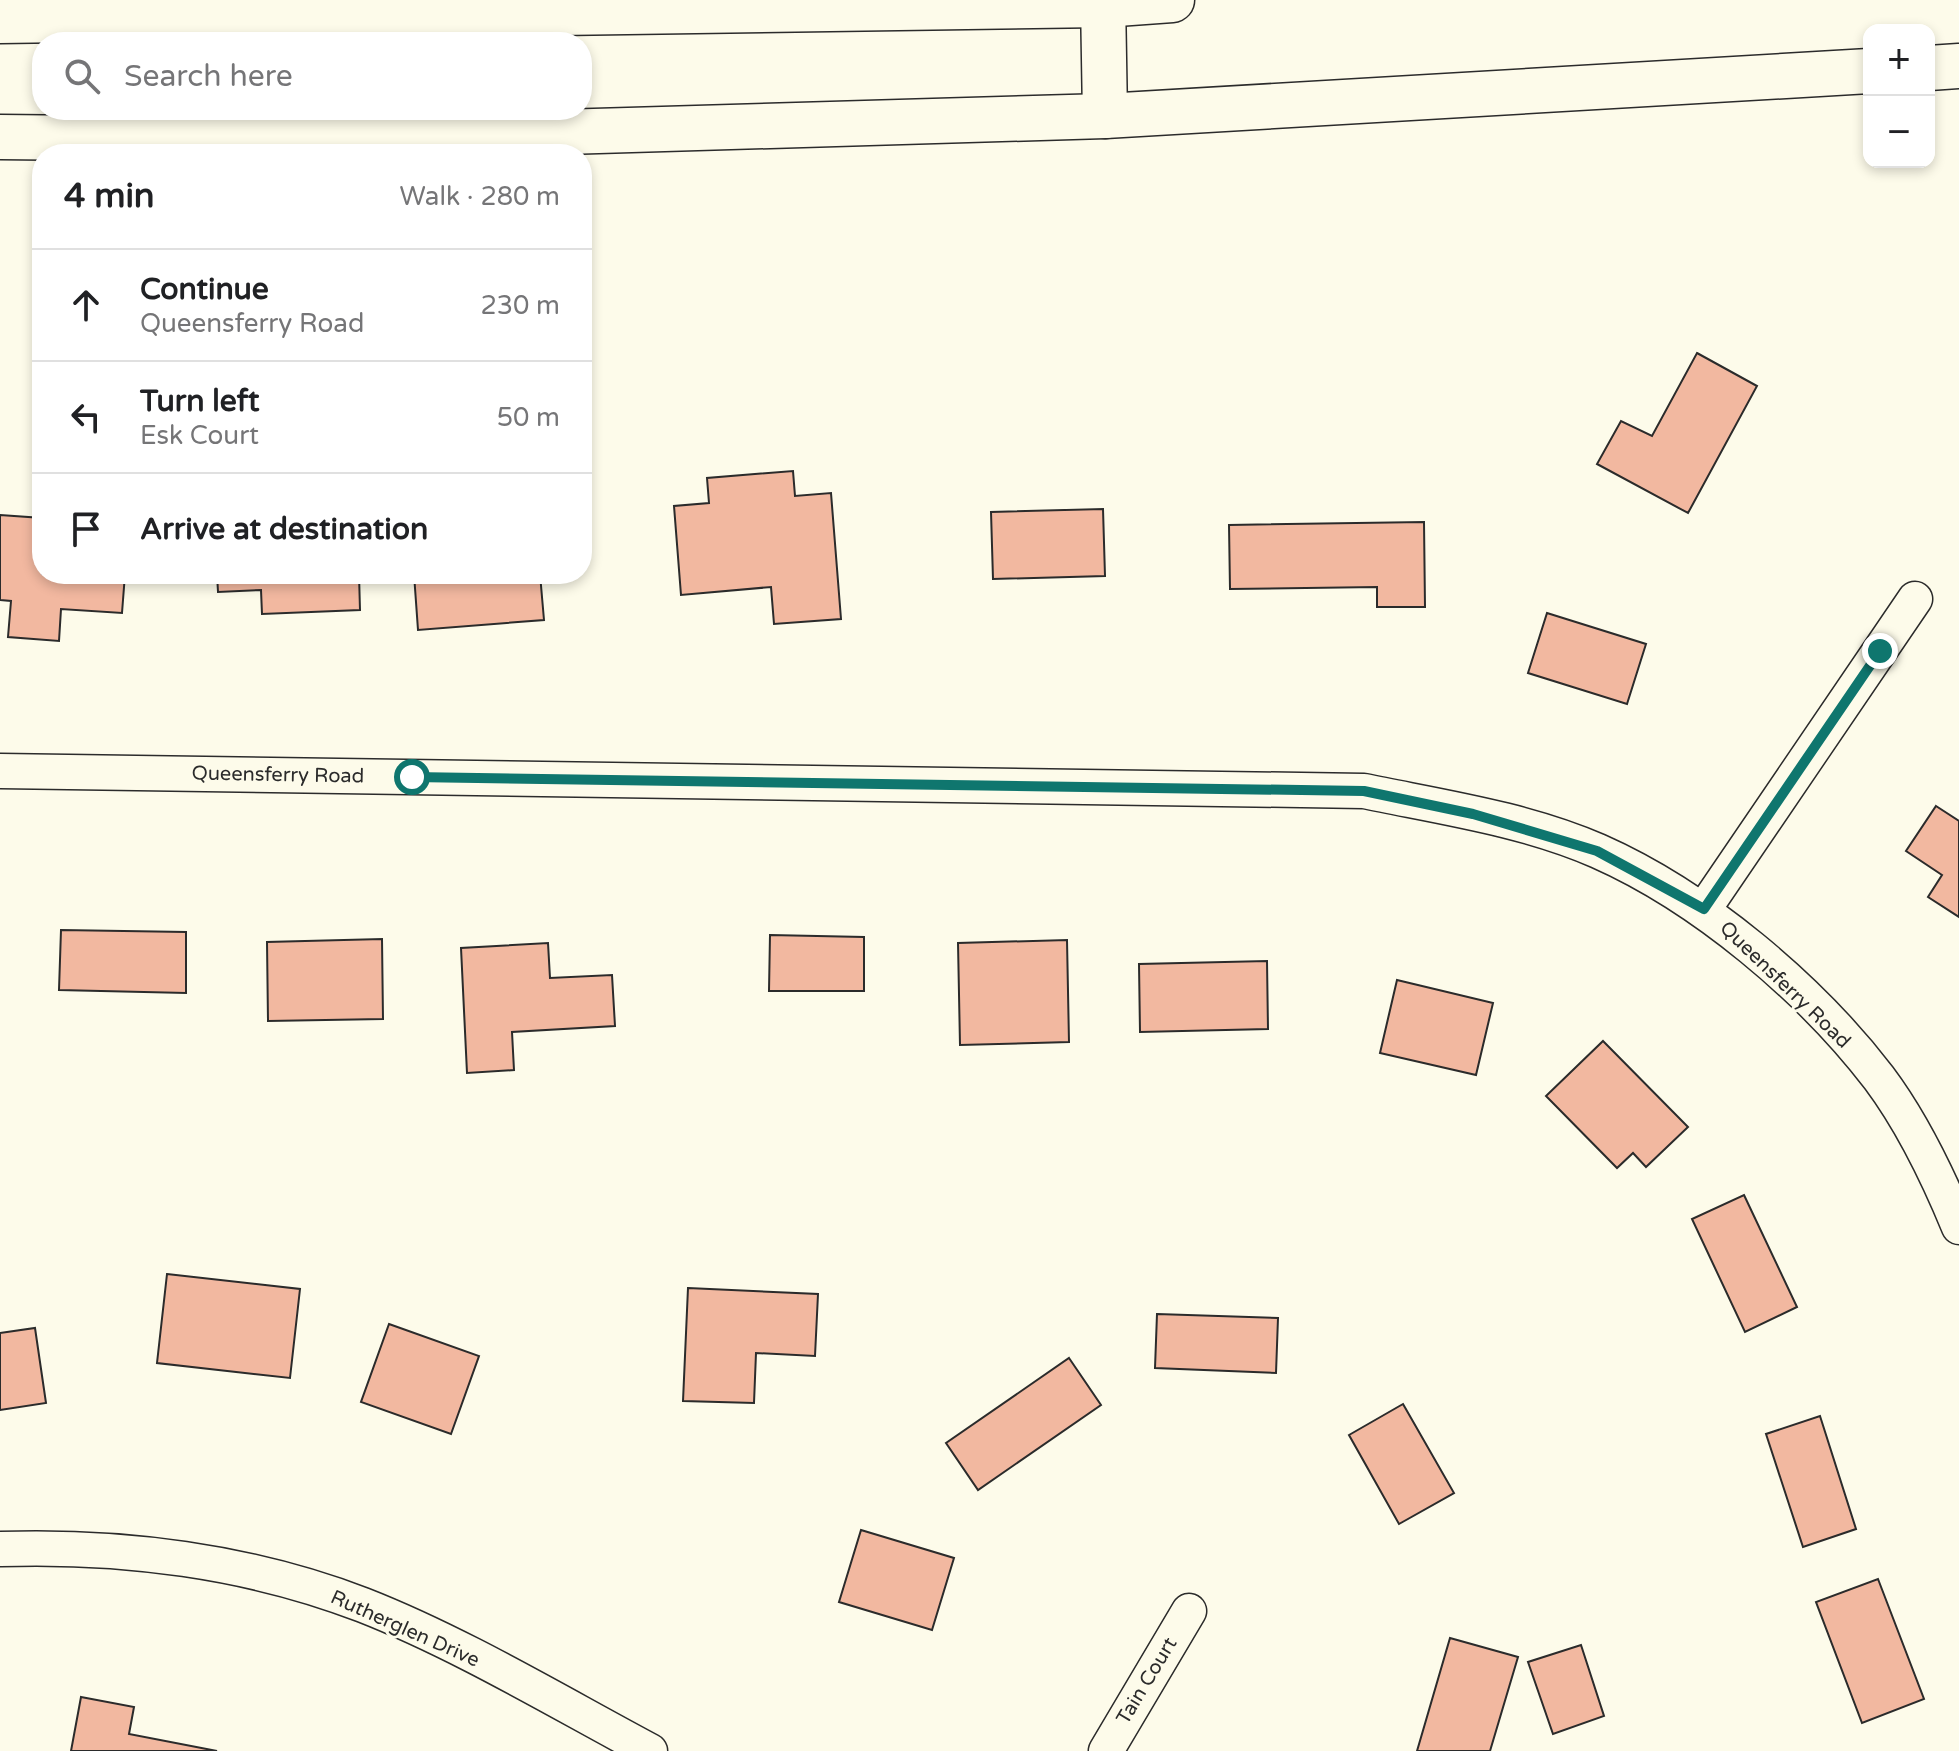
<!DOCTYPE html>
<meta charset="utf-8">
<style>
body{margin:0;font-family:"Varela Round",sans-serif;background:#f2f2f2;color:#202124}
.controls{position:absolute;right:24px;top:24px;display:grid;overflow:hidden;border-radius:16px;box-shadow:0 4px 12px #0003}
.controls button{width:72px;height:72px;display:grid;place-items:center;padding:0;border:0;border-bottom:2px solid #e0e0e0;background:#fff;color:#202124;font:40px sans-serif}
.stop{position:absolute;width:24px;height:24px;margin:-18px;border:6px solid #0f766e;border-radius:50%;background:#fff}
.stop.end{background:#0f766e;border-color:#fff;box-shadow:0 2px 8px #0008}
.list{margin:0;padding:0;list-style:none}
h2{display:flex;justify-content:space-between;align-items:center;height:104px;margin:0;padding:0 32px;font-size:34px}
h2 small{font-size:26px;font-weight:400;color:#757577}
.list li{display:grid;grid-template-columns:52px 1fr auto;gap:24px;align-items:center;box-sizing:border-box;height:112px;padding:0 32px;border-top:2px solid #e0e0e0}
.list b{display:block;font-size:30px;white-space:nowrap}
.list p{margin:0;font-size:26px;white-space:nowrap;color:#757577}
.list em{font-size:26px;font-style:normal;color:#757577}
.icon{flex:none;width:44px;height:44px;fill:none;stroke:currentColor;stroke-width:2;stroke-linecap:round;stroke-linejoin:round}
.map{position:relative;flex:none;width:1959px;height:1751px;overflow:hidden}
.search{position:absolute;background:#fff;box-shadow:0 4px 12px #0003;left:32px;top:32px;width:560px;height:88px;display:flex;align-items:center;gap:20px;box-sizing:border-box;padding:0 28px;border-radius:32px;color:#757577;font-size:30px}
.panel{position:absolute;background:#fff;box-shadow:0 4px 12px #0003;left:32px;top:144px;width:560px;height:440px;border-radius:32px}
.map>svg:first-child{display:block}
.building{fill:#f2b8a0;stroke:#2b2b2b;stroke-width:2}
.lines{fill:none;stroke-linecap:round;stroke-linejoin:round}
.street-casing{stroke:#2b2b2b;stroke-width:37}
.secondary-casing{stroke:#2b2b2b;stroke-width:47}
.highway-casing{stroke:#2b2b2b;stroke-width:47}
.street{stroke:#fdfbea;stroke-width:34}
.secondary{stroke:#fdfbea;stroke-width:44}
.highway{stroke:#fdfbea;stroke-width:44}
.route{stroke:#0f766e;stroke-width:10}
.labels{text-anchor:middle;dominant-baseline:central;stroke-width:6;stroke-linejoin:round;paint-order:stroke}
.street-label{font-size:20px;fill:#2b2b2b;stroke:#fdfbea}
</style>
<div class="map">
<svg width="1959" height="1751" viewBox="0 0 1959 1751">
<rect width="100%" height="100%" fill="#fdfbea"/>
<!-- building -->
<g class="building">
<polygon points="1697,353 1757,386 1688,513 1597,464 1621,421 1652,436"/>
<polygon points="793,471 795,496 831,493 841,619 774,624 771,587 681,595 674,506 709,503 707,478"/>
<polygon points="1103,509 1105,576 993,579 991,512"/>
<polygon points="0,515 42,518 42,574 125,574 122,613 61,609 59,641 8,637 11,601 0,600"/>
<polygon points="1424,522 1425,607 1377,607 1377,587 1230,589 1229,525"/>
<polygon points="217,574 359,574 360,610 262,614 261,590 218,592"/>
<polygon points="414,574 540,574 544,620 418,630"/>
<polygon points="1547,613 1646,644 1627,704 1528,673"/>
<polygon points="1936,806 1959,821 1959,917 1928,897 1942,875 1906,851"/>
<polygon points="61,930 186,932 186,993 59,990"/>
<polygon points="770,935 864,937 864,991 769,991"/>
<polygon points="382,939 383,1019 268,1021 267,942"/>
<polygon points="1067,940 1069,1042 960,1045 958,943"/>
<polygon points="548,943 550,978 612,975 615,1026 512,1032 514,1070 467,1073 461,948"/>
<polygon points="1267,961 1268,1029 1140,1032 1139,964"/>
<polygon points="1397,980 1493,1003 1476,1075 1380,1053"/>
<polygon points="1603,1041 1688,1127 1646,1167 1633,1153 1617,1168 1546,1096"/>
<polygon points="1744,1195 1797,1307 1745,1332 1692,1219"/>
<polygon points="167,1274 300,1289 290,1378 157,1363"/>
<polygon points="688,1288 818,1294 815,1356 756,1353 754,1403 683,1401"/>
<polygon points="1157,1314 1278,1318 1276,1373 1155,1368"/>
<polygon points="389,1324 479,1356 451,1434 361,1402"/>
<polygon points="35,1328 46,1403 0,1410 0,1333"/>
<polygon points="1069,1358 1101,1405 978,1490 946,1443"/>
<polygon points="1403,1404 1454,1493 1399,1524 1349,1435"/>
<polygon points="1820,1416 1856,1529 1803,1547 1766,1434"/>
<polygon points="861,1530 954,1558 932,1630 839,1602"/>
<polygon points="1878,1579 1924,1699 1862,1723 1816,1602"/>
<polygon points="1450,1638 1518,1657 1490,1751 1417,1751"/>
<polygon points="1581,1645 1604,1716 1553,1734 1528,1662"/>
<polygon points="81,1697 134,1707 129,1734 217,1751 71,1751"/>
</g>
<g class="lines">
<!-- street casing -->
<g class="street-casing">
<g id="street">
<path d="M0 771 1364 791C1441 807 1525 819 1598 851 1702 897 1810 988 1879 1078 1912 1122 1938 1176 1959 1227"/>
<polyline points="1704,909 1915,599"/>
<path d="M0 1549C122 1545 249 1561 363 1605 460 1643 558 1702 650 1751"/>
<polyline points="1106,1751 1189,1611"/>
</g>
</g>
<!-- secondary casing -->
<g class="secondary-casing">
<polyline id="secondary" points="1103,0 1105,116"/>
</g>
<!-- highway casing -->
<g class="highway-casing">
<g id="highway">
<polyline points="0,21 1103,5 1172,0"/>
<polyline points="1929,68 1959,66"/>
<polyline points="0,137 292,140 1105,116 1869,71"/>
</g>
</g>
<!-- street -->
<use href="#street" class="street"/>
<!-- secondary -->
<use href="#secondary" class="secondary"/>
<!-- highway -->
<use href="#highway" class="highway"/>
</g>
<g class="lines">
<!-- route -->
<polyline class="route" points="412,777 1364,791 1473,814 1597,851 1704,909 1880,651"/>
</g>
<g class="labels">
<!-- street labels -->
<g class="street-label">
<text transform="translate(278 775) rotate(1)">Queensferry Road</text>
<text transform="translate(1785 985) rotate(44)">Queensferry Road</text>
<text transform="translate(405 1629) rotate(24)">Rutherglen Drive</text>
<text transform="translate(1147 1681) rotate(-59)">Tain Court</text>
</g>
</g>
</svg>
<div class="controls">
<button>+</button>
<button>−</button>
</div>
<div class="stop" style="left:412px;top:777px"></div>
<div class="stop end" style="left:1880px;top:651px"></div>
<div class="search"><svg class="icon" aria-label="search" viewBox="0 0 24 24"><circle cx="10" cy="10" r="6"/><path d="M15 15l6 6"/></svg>Search here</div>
<section class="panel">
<h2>4 min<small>Walk · 280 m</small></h2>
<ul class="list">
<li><svg class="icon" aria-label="ahead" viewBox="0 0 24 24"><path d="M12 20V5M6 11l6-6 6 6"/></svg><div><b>Continue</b><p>Queensferry Road</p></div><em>230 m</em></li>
<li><svg class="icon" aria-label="left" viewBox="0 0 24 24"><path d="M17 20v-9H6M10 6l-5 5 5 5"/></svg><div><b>Turn left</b><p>Esk Court</p></div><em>50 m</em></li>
<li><svg class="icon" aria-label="arrive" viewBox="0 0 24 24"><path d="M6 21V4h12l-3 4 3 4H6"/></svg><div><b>Arrive at destination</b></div></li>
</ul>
</section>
</div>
